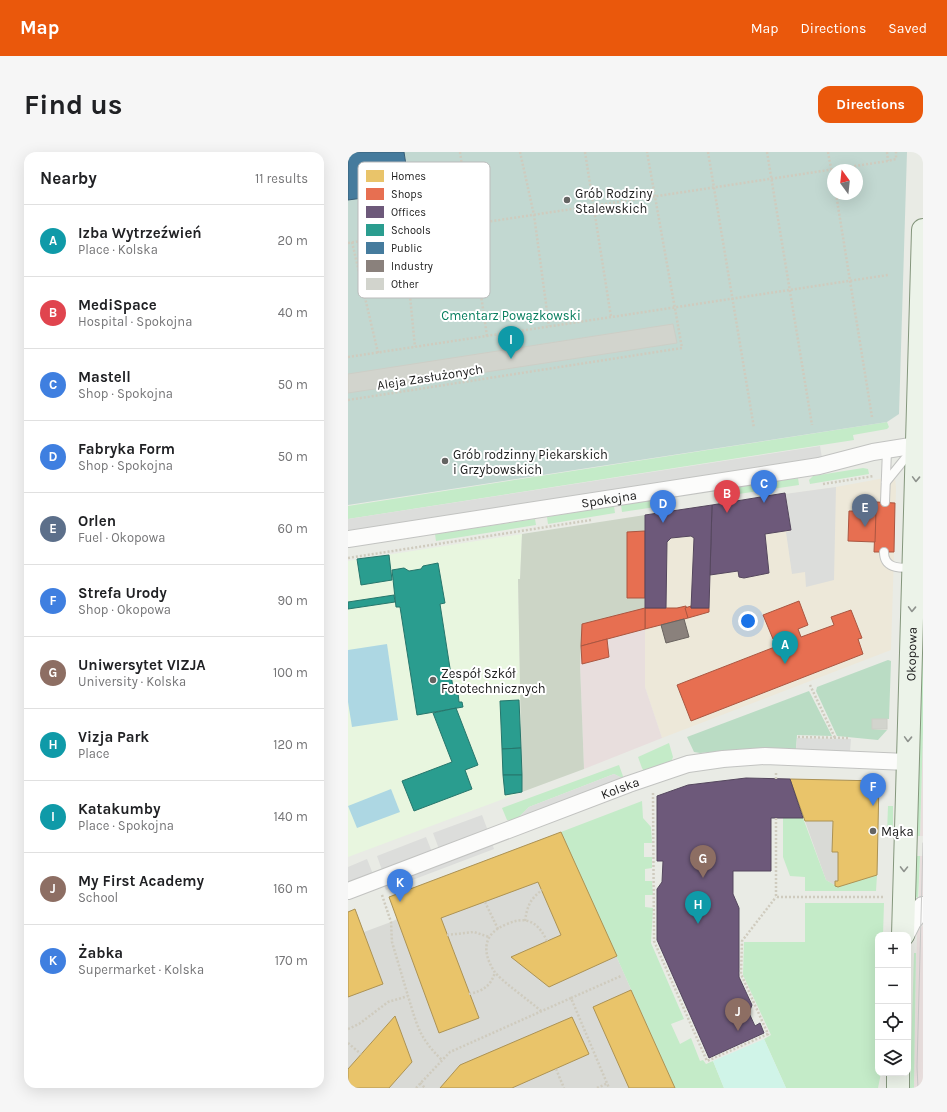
<!DOCTYPE html>
<meta charset="utf-8">
<style>
body{margin:0;font-family:Karla,sans-serif;background:#f6f6f6;color:#202124}
.controls{position:absolute;right:12px;bottom:12px;display:grid;overflow:hidden;border-radius:8px;box-shadow:0 4px 16px #0002}
.controls button{width:36px;height:36px;display:grid;place-items:center;padding:0;border:0;border-bottom:1px solid #e0e0e0;background:#fff;color:#202124;font:20px sans-serif}
.compass{position:absolute;left:479px;top:12px;width:36px;height:36px;border-radius:50%;background:#fff;box-shadow:0 4px 16px #0002;rotate:345deg}
.you{position:absolute;left:400px;top:469px;width:14px;height:14px;margin:-10px;border:3px solid #fff;border-radius:50%;background:#1a73e8;box-shadow:0 0 0 6px #1a73e833}
.badge{display:grid;place-items:center;width:26px;height:26px;border-radius:50%;background:#ea580c;color:#fff;font-size:13px;font-weight:700}
.pin{position:absolute;translate:-50% -33px;filter:drop-shadow(0 1px 2px #0008)}
.pin::after{content:'';position:absolute;top:21px;width:14px;height:12px;background:inherit;clip-path:polygon(0 0,100% 0,50% 100%)}
.list{margin:0;padding:0;list-style:none}
h2{display:flex;justify-content:space-between;align-items:center;height:52px;margin:0;padding:0 16px;font-size:17px}
h2 small{font-size:13px;font-weight:400;color:#757577}
.list li{display:grid;grid-template-columns:26px 1fr auto;gap:12px;align-items:center;box-sizing:border-box;height:72px;padding:0 16px;border-top:1px solid #e0e0e0}
.list b{display:block;font-size:15px;white-space:nowrap}
.list p{margin:0;font-size:13px;white-space:nowrap;color:#757577}
.list em{font-size:13px;font-style:normal;color:#757577}
.icon{flex:none;width:22px;height:22px;fill:none;stroke:currentColor;stroke-width:2;stroke-linecap:round;stroke-linejoin:round}
.map{position:relative;flex:none;width:575px;height:936px;overflow:hidden;border-radius:12px}
header{display:flex;align-items:center;gap:24px;box-sizing:border-box;height:56px;padding:0 20px;background:#ea580c;color:#fff}
header strong{font-size:19px}
nav{display:flex;gap:22px;margin-inline-start:auto;font-size:14px}
.intro{display:flex;align-items:center;justify-content:space-between;box-sizing:border-box;height:96px;padding:0 24px}
h1{margin:0;font-size:28px}
.button{padding:10px 18px;border-radius:12px;background:#ea580c;color:#fff;font-size:14px;font-weight:700}
main{display:flex;gap:24px;padding:0 24px}
aside{flex:1;background:#fff;border-radius:12px;box-shadow:0 4px 16px #0002}
.map>svg:first-child{display:block}
.residential{fill:#d9dad6}
.commercial{fill:#ede8d9}
.industrial{fill:#e8dedd}
.education{fill:#e8f6df}
.construction{fill:#ccd5c6}
.grass{fill:#c4ebc8}
.forest{fill:#badcc4}
.cemetery{fill:#c2d8d1;fill-rule:evenodd}
.park{fill:#d0f4e8}
.pitch{fill:#add7e3}
.parking{fill:#dcdddb}
.homes{fill:#e9c46a;stroke:#ac9253}
.shops{fill:#e76f51;stroke:#aa5641}
.offices{fill:#6d597a;stroke:#55475e}
.schools{fill:#2a9d8f;stroke:#26766c}
.public{fill:#457b9d;stroke:#395e76}
.industry{fill:#8a817c;stroke:#69635f}
.building{fill:#d2d4cd;stroke:#cdcec6}
.lines{fill:none;stroke-linecap:round;stroke-linejoin:round}
.service-casing{stroke:#c2c3c1;stroke-width:10}
.minor-casing{stroke:#c2c3c1;stroke-width:18}
.tertiary-casing{stroke:#c2c3c1;stroke-width:22}
.secondary-casing{stroke:#84967c;stroke-width:24}
.path{stroke:#cfcbbe;stroke-width:2.5;stroke-dasharray:2 2;stroke-linecap:butt}
.service{stroke:#fcfcfb;stroke-width:8}
.minor{stroke:#fcfcfb;stroke-width:16}
.tertiary{stroke:#fcfcfb;stroke-width:20}
.secondary{stroke:#ecf3e9;stroke-width:22}
.tram{stroke:#c9c9c8;stroke-width:1}
.oneway{stroke:#8e928d}
.poi-dot{fill:#646462;stroke:#fff;stroke-width:1.5}
.labels{text-anchor:middle;dominant-baseline:central;stroke-width:4;stroke-linejoin:round;paint-order:stroke}
.poi-label{font-size:13px;fill:#1c1c1c;stroke:#fff;text-anchor:start}
.park-label{font-size:13px;fill:#077e5e;stroke:#fff}
.street-label{font-size:13px;fill:#1c1c1c;stroke:#fff}
.key{fill:#fff;stroke:#bbb;stroke-width:1}
.key-label{font-size:11px;fill:#1c1c1c}
</style>
<header>
<strong>Map</strong>
<nav><a>Map</a><a>Directions</a><a>Saved</a></nav>
</header>
<div class="intro"><h1>Find us</h1><a class="button">Directions</a></div>
<main>
<aside>
<h2>Nearby<small>11 results</small></h2>
<ul class="list">
<li><span class="badge" style="background:#0f9aa8">A</span><div><b>Izba Wytrzeźwień</b><p>Place · Kolska</p></div><em>20 m</em></li>
<li><span class="badge" style="background:#e0444e">B</span><div><b>MediSpace</b><p>Hospital · Spokojna</p></div><em>40 m</em></li>
<li><span class="badge" style="background:#3f7fe0">C</span><div><b>Mastell</b><p>Shop · Spokojna</p></div><em>50 m</em></li>
<li><span class="badge" style="background:#3f7fe0">D</span><div><b>Fabryka Form</b><p>Shop · Spokojna</p></div><em>50 m</em></li>
<li><span class="badge" style="background:#5c6f8a">E</span><div><b>Orlen</b><p>Fuel · Okopowa</p></div><em>60 m</em></li>
<li><span class="badge" style="background:#3f7fe0">F</span><div><b>Strefa Urody</b><p>Shop · Okopowa</p></div><em>90 m</em></li>
<li><span class="badge" style="background:#8d6e63">G</span><div><b>Uniwersytet VIZJA</b><p>University · Kolska</p></div><em>100 m</em></li>
<li><span class="badge" style="background:#0f9aa8">H</span><div><b>Vizja Park</b><p>Place</p></div><em>120 m</em></li>
<li><span class="badge" style="background:#0f9aa8">I</span><div><b>Katakumby</b><p>Place · Spokojna</p></div><em>140 m</em></li>
<li><span class="badge" style="background:#8d6e63">J</span><div><b>My First Academy</b><p>School</p></div><em>160 m</em></li>
<li><span class="badge" style="background:#3f7fe0">K</span><div><b>Żabka</b><p>Supermarket · Kolska</p></div><em>170 m</em></li>
</ul>
</aside>
<div class="map">
<svg width="575" height="936" viewBox="0 0 575 936">
<rect width="100%" height="100%" fill="#e9ebe5"/>
<!-- residential -->
<g class="residential">
<polygon points="442,627 531,629 529,723 490,735 478,728"/>
<polygon points="213,680 327,936 0,936 0,760 7,757 16,780 43,770 49,767 41,745"/>
</g>
<!-- commercial -->
<polygon class="commercial" points="547,324 548,337 543,498 314,586 297,535 297,363 488,335"/>
<!-- industrial -->
<g class="industrial">
<polygon points="297,477 297,535 314,586 236,617 232,512 233,494"/>
<polygon points="575,579 575,684 572,684"/>
<polygon points="572,704 575,704 575,744 571,746"/>
<polygon points="575,773 575,936 566,936 569,780"/>
</g>
<!-- education -->
<polygon class="education" points="174,382 172,427 170,428 174,640 0,705 0,409"/>
<!-- construction -->
<polygon class="construction" points="297,363 297,477 233,494 232,512 236,617 174,640 170,427 172,427 174,382"/>
<!-- grass -->
<g class="grass">
<polygon points="539,270 541,275 539,277 505,283 506,288 0,367 0,354"/>
<polygon points="515,316 520,317 521,322 462,332 461,328 465,324"/>
<polygon points="450,326 451,333 377,344 377,340 379,337"/>
<polygon points="320,346 321,353 274,360 273,353"/>
<polygon points="266,354 267,361 200,372 199,365"/>
<polygon points="187,367 188,373 88,389 87,382"/>
<polygon points="575,468 575,579 572,684 569,684"/>
<polygon points="321,591 325,605 323,610 296,619 294,616 290,605"/>
<polygon points="271,613 276,627 266,622 181,655 169,667 163,669 159,668 154,656"/>
<polygon points="294,649 295,666 303,675 304,691 296,691 296,705 304,705 304,716 297,717 297,729 304,729 305,743 297,743 297,755 305,756 303,791 336,867 323,872 332,892 343,886 352,909 355,908 358,912 365,909 376,936 327,936 213,680"/>
<polygon points="540,654 545,654 545,684 539,681"/>
<polygon points="435,666 455,666 478,728 490,735 529,723 528,739 457,739 457,725 442,724 435,705"/>
<polygon points="568,704 572,704 570,747 567,743"/>
<polygon points="457,751 536,751 535,783 530,783 530,921 533,921 530,936 438,936 416,887 423,883 395,823 396,790 457,790"/>
<polygon points="566,801 568,801 566,936 562,936"/>
</g>
<!-- forest -->
<g class="forest">
<polygon points="540,508 543,509 541,567 524,567 524,577 539,578 530,588 489,584 468,539 469,535"/>
<polygon points="461,539 484,584 449,583 448,598 401,597 352,601 346,600 339,585"/>
</g>
<!-- cemetery -->
<path class="cemetery" d="M0 0H559L551 262 539 270 0 353ZM485 18H509V42H485Z"/>
<!-- park -->
<polygon class="park" points="416,887 438,936 376,936 365,909"/>
<!-- pitch -->
<g class="pitch">
<polygon points="39,492 50,568 4,575 0,550 0,498"/>
<polygon points="43,637 52,660 9,676 0,654"/>
</g>
<!-- parking -->
<g class="parking">
<polygon points="472,294 474,306 0,379 0,367"/>
<polygon points="488,335 486,428 458,435 457,420 444,422 438,380 443,379 437,342"/>
<polygon points="449,586 503,587 502,600 448,598"/>
<polygon points="266,622 276,627 169,667 181,655"/>
<polygon points="134,663 140,679 91,697 85,681"/>
<polygon points="78,685 84,700 34,718 29,704"/>
<polygon points="144,691 146,697 38,738 35,732"/>
<polygon points="19,707 25,722 0,731 0,715"/>
</g>
<!-- homes -->
<g class="homes">
<polygon points="442,627 531,629 529,723 490,735 487,734 487,729 490,729 490,700 484,700 485,669 457,669"/>
<polygon points="213,680 269,804 201,835 163,805 213,783 190,730 93,766 131,866 91,881 41,745"/>
<polygon points="7,757 35,832 0,845 0,760"/>
<polygon points="283,838 327,936 281,936 245,855"/>
<polygon points="47,864 64,910 41,936 0,936 0,917"/>
<polygon points="224,865 241,902 164,936 92,936 112,913"/>
</g>
<!-- shops -->
<g class="shops">
<polygon points="528,350 547,351 546,400 526,400"/>
<polygon points="501,359 528,359 527,390 500,389"/>
<polygon points="297,379 297,446 279,446 279,380"/>
<polygon points="451,449 460,473 450,477 453,485 486,473 483,465 503,458 514,486 510,487 515,502 343,569 329,533 437,491 434,483 425,487 415,463"/>
<polygon points="338,454 340,466 297,477 297,456 329,456"/>
<polygon points="343,454 343,456 361,456 361,460 340,466 337,456"/>
<polygon points="297,456 297,477 233,494 234,472"/>
<polygon points="259,487 261,505 234,512 233,494"/>
</g>
<!-- offices -->
<g class="offices">
<polygon points="437,341 443,378 417,382 421,421 396,426 391,425 390,419 362,423 364,353"/>
<polygon points="364,353 361,456 343,456 346,386 343,384 323,386 319,390 318,456 297,456 297,363"/>
<polygon points="398,626 442,627 455,666 423,666 423,719 385,719 385,742 391,756 391,825 404,853 401,861 407,874 412,871 416,881 361,906 309,788 309,737 314,730 315,709 309,709 309,644 340,633"/>
</g>
<!-- schools -->
<g class="schools">
<polygon points="41,403 44,428 13,433 9,407"/>
<polygon points="90,411 97,451 92,452 106,542 110,541 111,550 114,550 115,555 69,563 52,455 48,455 44,418 56,416 61,419 73,417 75,414"/>
<polygon points="46,443 47,450 0,457 0,450"/>
<polygon points="171,548 173,596 154,597 152,549"/>
<polygon points="108,556 130,613 117,618 124,637 66,659 54,629 104,610 85,561"/>
<polygon points="173,596 174,623 155,623 154,597"/>
<polygon points="155,623 174,623 174,640 157,643"/>
</g>
<!-- public -->
<polygon class="public" points="4,0 56,0 62,39 17,48 15,46 0,48 0,3 5,2"/>
<!-- industry -->
<polygon class="industry" points="336,467 341,485 318,491 313,473"/>
<!-- building -->
<g class="building">
<polygon points="325,172 329,191 0,241 0,222"/>
<rect x="524" y="567" width="15" height="10"/>
</g>
<g class="lines">
<!-- service casing -->
<g class="service-casing">
<g id="service">
<polyline points="538,330 564,298"/>
<polyline points="537,350 539,298"/>
<path d="M536 400C536 417 552 416 565 416"/>
</g>
</g>
<!-- minor casing -->
<g class="minor-casing">
<g id="minor">
<path id="s1" d="M0 387 471 314 525 300 569 293"/>
<path id="s2" d="M0 739 281 632 340 612 375 607 417 604 559 610"/>
</g>
</g>
<!-- tertiary casing -->
<g class="tertiary-casing">
<polyline id="tertiary" points="556,783 563,769 575,755"/>
</g>
<!-- secondary casing -->
<g class="secondary-casing">
<g id="secondary">
<path id="s3" d="M555 783 575 78"/>
<polyline points="550,936 550,921"/>
</g>
</g>
<!-- path -->
<g class="path">
<polyline points="112,0 139,184"/>
<polyline points="172,0 186,63 201,174"/>
<polyline points="237,0 263,165"/>
<polyline points="360,0 406,276"/>
<polyline points="419,0 464,273"/>
<polyline points="480,0 485,27"/>
<polyline points="539,0 540,9"/>
<polyline points="488,42 524,265"/>
<polyline points="56,83 67,195"/>
<polyline points="4,90 30,201"/>
<polyline points="0,91 540,9 548,7 548,0"/>
<polyline points="0,205 540,123"/>
<polyline points="0,248 334,196 299,0"/>
<polyline points="475,332 526,324"/>
<polyline points="0,406 243,368"/>
<polyline points="462,533 487,586"/>
<polyline points="450,585 501,586"/>
<polyline points="428,627 428,620"/>
<polyline points="305,641 306,789 359,909 420,882 393,822 394,789 428,745"/>
<polyline points="428,666 428,745 537,745"/>
<polyline points="34,743 43,770 44,790 60,844"/>
<polyline points="137,750 150,777"/>
<path d="M177 769C179 755 182 747 194 738"/>
<polyline points="99,783 126,780 141,785"/>
<path d="M121 842C135 839 143 834 147 820"/>
<polyline points="223,846 273,824"/>
<path d="M193 859C182 849 153 829 146 819 133 798 136 781 159 772 166 769 173 767 180 769 190 772 195 781 199 789"/>
<path d="M0 877 11 872 40 850 60 844C69 873 71 886 94 908"/>
<polyline points="0,891 13,902"/>
<polyline points="208,917 216,936"/>
<polyline points="72,931 77,936"/>
<polyline points="68,936 102,900 223,846 261,936"/>
<polyline points="249,936 260,931"/>
</g>
<!-- service -->
<use href="#service" class="service"/>
<!-- minor -->
<use href="#minor" class="minor"/>
<!-- tertiary -->
<use href="#tertiary" class="tertiary"/>
<!-- secondary -->
<use href="#secondary" class="secondary"/>
<!-- tram -->
<polyline class="tram" points="570,936 569,915 575,691"/>
</g>
<!-- one-way arrows -->
<defs><path id="oneway-chevron" d="M-2-3.5L2.5 0L-2 3.5" fill="none" stroke-width="1.6" stroke-linecap="round" stroke-linejoin="round"/></defs>
<g class="oneway">
<use href="#oneway-chevron" transform="translate(568 327) rotate(92)"/>
<use href="#oneway-chevron" transform="translate(564 457) rotate(92)"/>
<use href="#oneway-chevron" transform="translate(560 587) rotate(92)"/>
<use href="#oneway-chevron" transform="translate(556 717) rotate(91)"/>
</g>
<!-- markers -->
<g class="poi-dot">
<circle cx="219" cy="48" r="4"/>
<circle cx="97" cy="309" r="4"/>
<circle cx="85" cy="528" r="4"/>
<circle cx="525" cy="679" r="4"/>
</g>
<g class="labels">
<!-- poi labels -->
<g class="poi-label">
<text x="227" y="41">Grób Rodziny<tspan x="227" dy="15">Stalewskich</tspan></text>
<text x="105" y="302">Grób rodzinny Piekarskich<tspan x="105" dy="15">i Grzybowskich</tspan></text>
<text x="93" y="521">Zespół Szkół<tspan x="93" dy="15">Fototechnicznych</tspan></text>
<text x="533" y="679">Mąka</text>
</g>
<!-- park labels -->
<g class="park-label">
<text x="163" y="163">Cmentarz Powązkowski</text>
</g>
<!-- street labels -->
<g class="street-label">
<text transform="translate(82 225) rotate(-9)">Aleja Zasłużonych</text>
<text stroke="none"><textPath href="#s1" startOffset="264">Spokojna</textPath></text>
<text stroke="none"><textPath href="#s3" startOffset="281">Okopowa</textPath></text>
<text stroke="none"><textPath href="#s2" startOffset="291">Kolska</textPath></text>
</g>
</g>
<!-- legend -->
<rect x="10" y="10" width="132" height="136" rx="6" class="key"/>
<rect x="18" y="18" width="18" height="12" fill="#e9c46a"/>
<rect x="18" y="36" width="18" height="12" fill="#e76f51"/>
<rect x="18" y="54" width="18" height="12" fill="#6d597a"/>
<rect x="18" y="72" width="18" height="12" fill="#2a9d8f"/>
<rect x="18" y="90" width="18" height="12" fill="#457b9d"/>
<rect x="18" y="108" width="18" height="12" fill="#8a817c"/>
<rect x="18" y="126" width="18" height="12" fill="#d2d4cd"/>
<g class="key-label">
<text x="43" y="28">Homes</text>
<text x="43" y="46">Shops</text>
<text x="43" y="64">Offices</text>
<text x="43" y="82">Schools</text>
<text x="43" y="100">Public</text>
<text x="43" y="118">Industry</text>
<text x="43" y="136">Other</text>
</g>
</svg>
<div class="controls">
<button>+</button>
<button>−</button>
<button><svg class="icon" aria-label="locate" viewBox="0 0 24 24"><circle cx="12" cy="12" r="6"/><path d="M12 2v4M12 18v4M2 12h4M18 12h4"/></svg></button>
<button><svg class="icon" aria-label="layers" viewBox="0 0 24 24"><path d="M12 4l9 5-9 5-9-5zM3 14l9 5 9-5"/></svg></button>
</div>
<svg class="compass" viewBox="-18 -18 36 36"><path d="M0-13l5 13h-10z" fill="#e53935"/><path d="M0 13l5-13h-10z" fill="#757577"/></svg>
<div class="you"></div>
<div class="pin badge" style="left:437px;top:512px;background:#0f9aa8">A</div>
<div class="pin badge" style="left:379px;top:361px;background:#e0444e">B</div>
<div class="pin badge" style="left:416px;top:351px;background:#3f7fe0">C</div>
<div class="pin badge" style="left:315px;top:371px;background:#3f7fe0">D</div>
<div class="pin badge" style="left:517px;top:375px;background:#5c6f8a">E</div>
<div class="pin badge" style="left:525px;top:654px;background:#3f7fe0">F</div>
<div class="pin badge" style="left:355px;top:726px;background:#8d6e63">G</div>
<div class="pin badge" style="left:350px;top:772px;background:#0f9aa8">H</div>
<div class="pin badge" style="left:163px;top:207px;background:#0f9aa8">I</div>
<div class="pin badge" style="left:390px;top:879px;background:#8d6e63">J</div>
<div class="pin badge" style="left:52px;top:750px;background:#3f7fe0">K</div>
</div>
</main>
